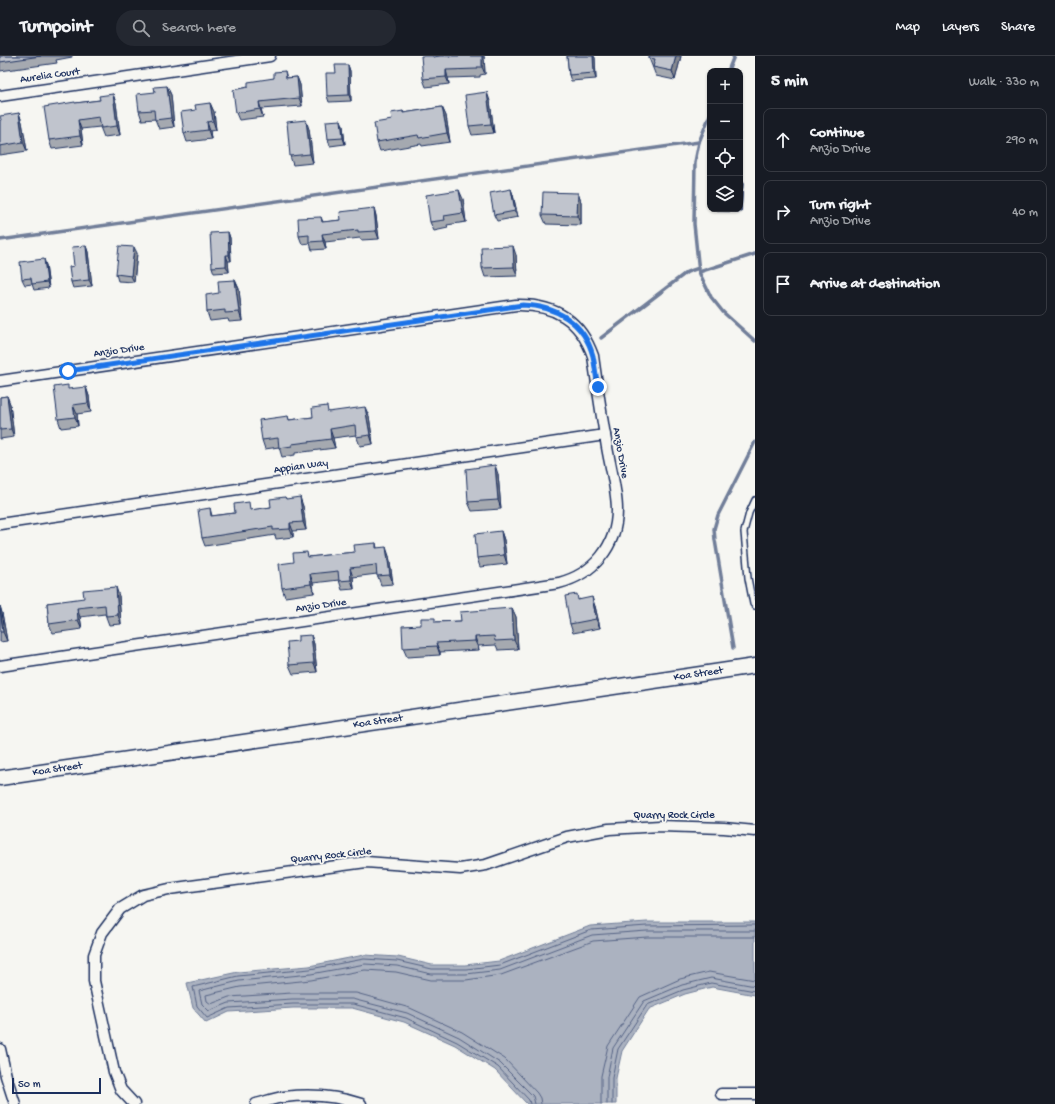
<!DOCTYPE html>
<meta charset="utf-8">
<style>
body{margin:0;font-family:"Gochi Hand",sans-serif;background:#242831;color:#f1f3f6}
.controls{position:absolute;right:12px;top:12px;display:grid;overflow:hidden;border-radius:8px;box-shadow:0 1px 3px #0004}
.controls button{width:36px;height:36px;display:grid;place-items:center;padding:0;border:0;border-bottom:1px solid #363941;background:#171b24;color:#f1f3f6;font:20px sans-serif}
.scale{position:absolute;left:12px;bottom:10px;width:89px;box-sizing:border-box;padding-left:4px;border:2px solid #1b2f5e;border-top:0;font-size:11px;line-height:14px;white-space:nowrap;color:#1b2f5e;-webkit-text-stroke:3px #f6f6f2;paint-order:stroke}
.stop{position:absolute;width:12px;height:12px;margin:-9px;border:3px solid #1a73e8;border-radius:50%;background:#fff}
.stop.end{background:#1a73e8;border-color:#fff;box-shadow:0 1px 4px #0008}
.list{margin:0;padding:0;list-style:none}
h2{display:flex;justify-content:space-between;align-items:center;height:52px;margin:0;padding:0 16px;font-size:17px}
h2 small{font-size:13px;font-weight:400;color:#9ea1a6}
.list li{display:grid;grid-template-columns:26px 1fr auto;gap:12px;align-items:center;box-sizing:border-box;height:64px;margin:0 8px 8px;padding:0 8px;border:1px solid #363941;border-radius:8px}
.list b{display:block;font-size:15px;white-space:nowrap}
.list p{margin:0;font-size:13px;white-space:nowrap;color:#9ea1a6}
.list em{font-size:13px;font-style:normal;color:#9ea1a6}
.icon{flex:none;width:22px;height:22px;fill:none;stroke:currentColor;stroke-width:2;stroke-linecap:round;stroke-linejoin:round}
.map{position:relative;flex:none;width:755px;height:1048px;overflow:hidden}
header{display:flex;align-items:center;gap:24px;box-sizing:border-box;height:56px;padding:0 20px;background:#171b24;border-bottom:1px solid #363941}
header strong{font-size:19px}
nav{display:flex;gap:22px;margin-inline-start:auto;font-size:14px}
.search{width:280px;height:36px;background:#242831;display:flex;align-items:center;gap:10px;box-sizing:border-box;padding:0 14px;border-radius:22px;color:#9ea1a6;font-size:15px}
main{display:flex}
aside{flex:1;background:#171b24}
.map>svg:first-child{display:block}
.water{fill:#abb2c0;stroke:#717e99}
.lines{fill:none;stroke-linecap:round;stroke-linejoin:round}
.shore{stroke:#556385;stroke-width:1}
.stream{stroke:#717e99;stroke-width:3.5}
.service-casing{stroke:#1b2f5e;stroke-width:8}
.minor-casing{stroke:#1b2f5e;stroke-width:13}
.secondary-casing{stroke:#1b2f5e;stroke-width:17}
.service{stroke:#f6f6f2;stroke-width:5}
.minor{stroke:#f6f6f2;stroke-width:10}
.secondary{stroke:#f6f6f2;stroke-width:14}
.wall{fill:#a5a9b0;stroke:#1b2f5e}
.shaded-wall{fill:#868990;stroke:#1b2f5e}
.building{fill:#c0c4cd;stroke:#1b2f5e}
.route{stroke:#1a73e8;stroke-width:5}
.labels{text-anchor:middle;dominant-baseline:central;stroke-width:3.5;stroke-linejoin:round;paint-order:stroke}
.street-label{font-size:11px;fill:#1b2f5e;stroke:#f6f6f2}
</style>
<header>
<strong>Turnpoint</strong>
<div class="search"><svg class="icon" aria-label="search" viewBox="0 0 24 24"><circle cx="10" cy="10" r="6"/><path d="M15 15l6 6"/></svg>Search here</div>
<nav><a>Map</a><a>Layers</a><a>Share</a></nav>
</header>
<main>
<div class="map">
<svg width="755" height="1048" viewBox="0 0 755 1048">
<rect width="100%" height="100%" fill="#f6f6f2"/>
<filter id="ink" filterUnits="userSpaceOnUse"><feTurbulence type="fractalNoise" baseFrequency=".025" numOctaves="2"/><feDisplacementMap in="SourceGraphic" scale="8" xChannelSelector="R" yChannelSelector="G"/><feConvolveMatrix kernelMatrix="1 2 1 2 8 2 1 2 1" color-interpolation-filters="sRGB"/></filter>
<g filter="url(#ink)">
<!-- water -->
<polygon class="water" points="647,866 755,866 755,939 712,931 685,938 649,953 622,995 616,1022 616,1048 527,1048 495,1014 455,989 404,966 352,952 293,952 229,956 206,967 193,952 187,927 238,916 309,910 364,899 398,901 432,909 465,909 499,905 590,870"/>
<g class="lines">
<!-- shore -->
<g class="shore">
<polyline points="530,1048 529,1044 498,1011 457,986 406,962 353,948 293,948 229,952 207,962 197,950 193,931 238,920 310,913 364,903 397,905 432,913 466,913 500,909 591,874 647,870 755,869"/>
<polyline points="535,1048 533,1040 500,1007 459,981 407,957 352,943 292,943 229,947 209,955 202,948 199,935 239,925 311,918 365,908 397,910 431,918 466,918 500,914 592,879 647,875 755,875"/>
<polyline points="541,1048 540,1042 537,1037 505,1003 462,976 410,952 356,937 292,937 229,941 211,948 207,945 206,939 240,931 311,924 365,914 396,916 431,924 466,924 501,919 593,885 647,881 755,881"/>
<polyline points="601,1048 601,1020 608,990 640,941 680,923 709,916 755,924"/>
<polyline points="607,1048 607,1021 613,992 644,945 682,929 711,922 755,930"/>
<polyline points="612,1048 612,1022 618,993 647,949 683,934 711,927 755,935"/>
</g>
<!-- stream -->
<g class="stream">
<polyline points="728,15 734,0"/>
<polyline points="710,59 699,86 695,106 694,168 699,216 711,241 723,256 755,285"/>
<polyline points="0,184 699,86"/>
<polyline points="699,216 755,198"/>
<polyline points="601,282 687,216 699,212"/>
<polyline points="733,592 715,484 714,473 718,459 755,386"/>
</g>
<!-- service casing -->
<g class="service-casing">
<polyline id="service" points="755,444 749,457 744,476 748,522 753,548 755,550"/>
</g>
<!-- minor casing -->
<g class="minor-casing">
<g id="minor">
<polyline points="0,40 270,0"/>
<path d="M0 325 516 249C554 248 580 263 593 300 597 328 601 357 606 385 609 406 617 433 617 454 617 491 593 518 559 527L0 610"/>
<polyline points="0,468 605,379"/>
<polyline points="0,993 6,1020 15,1048"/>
<polyline points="721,1038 755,1038"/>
<polyline points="134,1048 121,1034 114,1016 94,925 94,899 102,877 120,853 143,839 169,833 366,806 460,813 486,809 567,781 609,773 660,770 724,772 755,775"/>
<path d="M256 1048C265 1046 274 1042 284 1041 309 1038 337 1040 361 1048"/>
</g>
</g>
<!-- secondary casing -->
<g class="secondary-casing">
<g id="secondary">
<path id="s1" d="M0 722 755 610"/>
</g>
</g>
<!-- service -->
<use href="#service" class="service"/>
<!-- minor -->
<use href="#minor" class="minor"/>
<!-- secondary -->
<use href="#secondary" class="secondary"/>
</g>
<!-- wall -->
<g class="wall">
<polygon points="0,0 72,0 72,1 56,4 57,7 0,15"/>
<polygon points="435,0 484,0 485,18 480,19 480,21 448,22 449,28 426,31 423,23"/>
<polygon points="567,0 594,0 595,2 596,23 571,25 569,19"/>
<polygon points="681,0 675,24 656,20 649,2"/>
<polygon points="348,9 350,15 351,45 329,46 327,40 336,17"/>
<polygon points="285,15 287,22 297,21 300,29 302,50 261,53 263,61 239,64 236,57 248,31 274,22"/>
<polygon points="167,30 171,39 174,71 159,73 155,63 142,64 139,55 155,36"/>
<polygon points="113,38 116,47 120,79 104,81 100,71 81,73 83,89 52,93 49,84 76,47 100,44"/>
<polygon points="490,45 494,77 472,79 469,70"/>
<polygon points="210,47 214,56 216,74 210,75 211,83 187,86 184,77 196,54"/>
<polygon points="442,51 446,60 450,86 422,90 421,88 380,95 377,86 392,64 403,55 404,57"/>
<polygon points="19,57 22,66 27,95 0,99 0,65"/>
<polygon points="341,64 343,70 345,88 330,90 328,83"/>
<polygon points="309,73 313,107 293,109 290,100"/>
<polygon points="740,122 743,128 741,156 718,155 717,153 740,153"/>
<polygon points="511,133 513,139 518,161 497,165 494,159"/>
<polygon points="578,137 581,146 581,169 546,168 542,159"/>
<polygon points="463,143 466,166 447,169 448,172 434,175 430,166"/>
<polygon points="374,152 376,160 379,183 361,184 360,182 325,186 326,193 312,194 310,187 302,188 299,180 321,161 323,166 341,164"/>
<polygon points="228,176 230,182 231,205 228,205 229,216 214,217 212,211"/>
<polygon points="86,190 88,196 92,230 73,232 71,226 74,210"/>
<polygon points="137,197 134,226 118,225 116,218"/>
<polygon points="516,199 517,220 485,221 482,212"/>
<polygon points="46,209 49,232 34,234 32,228 25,229 22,223"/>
<polygon points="235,224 239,233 242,265 229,266 228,263 210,265 207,256 219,237"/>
<polygon points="86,331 89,340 91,356 77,358 78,370 61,372 58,363"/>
<polygon points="7,340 10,348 14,381 0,383 0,341"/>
<polygon points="329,356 369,360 373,388 360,390 356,379 333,382 335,392 295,397 295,399 282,401 279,391 265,393 262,384 288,360 289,364 313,361"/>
<polygon points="498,418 501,453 472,455 468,446"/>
<polygon points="285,441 286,443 303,450 306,474 293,475 293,481 276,483 275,479 205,490 202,482 210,452 212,460 235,457 271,451"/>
<polygon points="501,475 504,484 507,508 480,511 477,502"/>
<polygon points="376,487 377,492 389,500 393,528 381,529 377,518 353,521 354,533 342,534 339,524 313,527 314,537 285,541 282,532 294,506 309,501 355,496"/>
<polygon points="119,540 121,568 109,569 105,558 80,561 82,573 53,577 49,568 47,547"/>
<polygon points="579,543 595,550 600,572 573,577 570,568"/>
<polygon points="0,550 2,557 7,585 0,586"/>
<polygon points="512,552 516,561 518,593 498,594 496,589 478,590 479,594 440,596 440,599 407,601 403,592 421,569 437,566 461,565"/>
<polygon points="311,579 314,588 317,616 293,618 289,609 298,585"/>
</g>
<!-- shaded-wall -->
<g class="shaded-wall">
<polygon points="482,0 484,0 485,18 482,11"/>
<polygon points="593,0 594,0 595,2 596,23 594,17"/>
<polygon points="676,0 681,0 675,24 672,15"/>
<polygon points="348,9 350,15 351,45 349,39"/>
<polygon points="446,14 448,22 449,28 446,21"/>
<polygon points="297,21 300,29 302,50 299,42"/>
<polygon points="167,30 171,39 174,71 171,62"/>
<polygon points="487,36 490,45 494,77 491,68"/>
<polygon points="113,38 116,47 120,79 117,70"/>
<polygon points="259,46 261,53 263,61 260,53"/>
<polygon points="210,47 214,56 216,74 213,65"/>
<polygon points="442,51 446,60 450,86 447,77"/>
<polygon points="19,57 22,66 27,95 23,86"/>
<polygon points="78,64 81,73 83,89 80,80"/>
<polygon points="306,64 309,73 313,107 310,98"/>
<polygon points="341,64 343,70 345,88 343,82"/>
<polygon points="207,66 210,75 211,83 208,74"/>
<polygon points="741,122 743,128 741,156 740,153 740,137"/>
<polygon points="511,133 513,139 518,161 515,155"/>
<polygon points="459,134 463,143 466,166 463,157"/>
<polygon points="578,137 581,146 581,169 577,160"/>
<polygon points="374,152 376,160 379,183 376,175"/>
<polygon points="228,176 230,182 231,205 229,199"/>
<polygon points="322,178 325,186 326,193 323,185"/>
<polygon points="86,190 88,196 92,230 89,224"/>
<polygon points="513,190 516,199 517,220 514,211"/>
<polygon points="134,191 137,197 134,226 131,220"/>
<polygon points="226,199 228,205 229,216 226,210"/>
<polygon points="44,203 46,209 49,232 47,226"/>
<polygon points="235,224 239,233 242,265 239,256"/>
<polygon points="86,331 89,340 91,356 88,347"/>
<polygon points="7,340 10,348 14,381 11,373"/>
<polygon points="73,349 77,358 78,370 75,361"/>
<polygon points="365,351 369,360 373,388 370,379"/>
<polygon points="330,373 333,382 335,392 331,383"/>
<polygon points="495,409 498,418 501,453 498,444"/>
<polygon points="300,441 303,450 306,474 303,466"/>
<polygon points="290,467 293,475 293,481 290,473"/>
<polygon points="501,475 504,484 507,508 504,499"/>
<polygon points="386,491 389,500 393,528 390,519"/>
<polygon points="350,512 353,521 354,533 351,524"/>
<polygon points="310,518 313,527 314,537 311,528"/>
<polygon points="116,531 119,540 121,568 118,559"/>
<polygon points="592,541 595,550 600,572 596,563"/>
<polygon points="0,550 2,557 7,585 3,576"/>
<polygon points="77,552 80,561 82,573 78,564"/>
<polygon points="512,552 516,561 518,593 514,584"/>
<polygon points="311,579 314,588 317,616 314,607"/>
<polygon points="475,581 478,590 479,594 475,585"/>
<polygon points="436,587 440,596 440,599"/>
</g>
<!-- building -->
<g class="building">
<polygon points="0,0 41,0 0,6"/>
<polygon points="421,0 433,0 433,1 440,0 482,0 482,11 477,11 477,13 446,14 446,21 423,23"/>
<polygon points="567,0 593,0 594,17 569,19"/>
<polygon points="649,0 676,0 672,15 653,11 655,3 649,2"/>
<polygon points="335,9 348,9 349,39 327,40 326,17 336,17"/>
<polygon points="285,15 286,22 297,21 299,42 259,46 260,53 236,57 233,34 248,31 248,26 274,22 274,16"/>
<polygon points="167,30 171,62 155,64 154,54 139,55 137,38 155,36 154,31"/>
<polygon points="487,36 491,68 469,70 465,39"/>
<polygon points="113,38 117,70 101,72 99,61 78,64 80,80 49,84 44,51 75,46 75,47 100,44 99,40"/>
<polygon points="210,47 213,65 207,66 208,74 184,77 181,56 196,54 195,49"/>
<polygon points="442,51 447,77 419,82 418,79 377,86 374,67 392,64 391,57 403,55 403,57"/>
<polygon points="19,57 23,86 0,90 0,65 1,64 0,60"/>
<polygon points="306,64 310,98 290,100 287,66"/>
<polygon points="341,64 343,82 328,83 326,65"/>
<polygon points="740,122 741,122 740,137"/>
<polygon points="511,133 515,155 494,159 490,137"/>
<polygon points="459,134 463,157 444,160 445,164 430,166 426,139"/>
<polygon points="543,136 578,137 577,160 542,159"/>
<polygon points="374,152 376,175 358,176 358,174 322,178 323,185 309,186 309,179 299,180 298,162 321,161 322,166 341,164 340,156"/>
<polygon points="228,176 229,199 226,199 226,210 212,211 210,177"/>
<polygon points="86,190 89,224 71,226 69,211 74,210 72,191"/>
<polygon points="119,190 134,191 131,220 116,218"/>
<polygon points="513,190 514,211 482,212 481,191"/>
<polygon points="44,203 47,226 32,228 31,222 22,223 20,206"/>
<polygon points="235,224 239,256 225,257 225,254 207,256 206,239 219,237 218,225"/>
<polygon points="68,329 68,333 86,331 88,347 73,349 75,361 58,363 54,331"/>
<polygon points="7,340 11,373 0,374 0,341"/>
<polygon points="327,350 328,356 365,351 370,379 356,381 355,369 330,373 331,383 292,388 292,390 279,392 278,382 262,384 259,364 288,360 289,364 313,361 312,352"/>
<polygon points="495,409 498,444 468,446 466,413"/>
<polygon points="285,441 286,443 300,441 303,466 290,467 290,473 273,474 273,471 202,482 198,454 210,452 211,460 235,457 234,448 249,446 250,454 271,451 270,443"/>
<polygon points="501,475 504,499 477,502 475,478"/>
<polygon points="376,487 376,492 386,491 390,519 377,520 376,509 350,512 351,524 339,525 338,515 310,518 311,528 282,532 279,508 294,506 293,497 307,496 308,501 355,496 354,489"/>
<polygon points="116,531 118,559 106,560 105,549 77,552 78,564 49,568 47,547 84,542 83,534"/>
<polygon points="577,538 578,544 592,541 596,563 570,568 565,540"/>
<polygon points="512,552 514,584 495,585 494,580 475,581 475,585 436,587 437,590 403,592 402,570 421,569 421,562 435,562 435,566 461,565 460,556"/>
<polygon points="0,553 3,576 0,576"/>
<polygon points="311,579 314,607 289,609 287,586 298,585 298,580"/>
</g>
</g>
<g class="lines" filter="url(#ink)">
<!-- route -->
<path class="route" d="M68 315 523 249C556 250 584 266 593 300 595 310 596 321 598 331"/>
</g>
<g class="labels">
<!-- street labels -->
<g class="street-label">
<text transform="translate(50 20) rotate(-8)">Aurelia Court</text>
<text transform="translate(119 295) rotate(-8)">Anzio Drive</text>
<text transform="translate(620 397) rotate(80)">Anzio Drive</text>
<text transform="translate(301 411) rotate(-8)">Appian Way</text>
<text transform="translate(321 550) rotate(-8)">Anzio Drive</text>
<text stroke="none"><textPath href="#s1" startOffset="706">Koa Street</textPath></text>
<text stroke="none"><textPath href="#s1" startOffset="382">Koa Street</textPath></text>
<text stroke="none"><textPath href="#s1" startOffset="58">Koa Street</textPath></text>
<text x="674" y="760">Quarry Rock Circle</text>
<text transform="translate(331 800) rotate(-6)">Quarry Rock Circle</text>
</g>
</g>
</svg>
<div class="controls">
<button>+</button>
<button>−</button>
<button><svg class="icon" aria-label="locate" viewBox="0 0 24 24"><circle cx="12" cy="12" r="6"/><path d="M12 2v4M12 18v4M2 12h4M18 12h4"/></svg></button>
<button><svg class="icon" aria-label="layers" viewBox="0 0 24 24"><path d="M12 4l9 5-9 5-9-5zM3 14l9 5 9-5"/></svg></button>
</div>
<div class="scale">50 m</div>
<div class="stop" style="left:68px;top:315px"></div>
<div class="stop end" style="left:598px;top:331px"></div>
</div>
<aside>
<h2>5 min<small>Walk · 330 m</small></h2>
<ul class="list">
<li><svg class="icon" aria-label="ahead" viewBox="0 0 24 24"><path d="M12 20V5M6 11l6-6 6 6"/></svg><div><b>Continue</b><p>Anzio Drive</p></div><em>290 m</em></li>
<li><svg class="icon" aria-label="right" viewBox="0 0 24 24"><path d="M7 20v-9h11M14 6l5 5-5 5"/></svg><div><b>Turn right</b><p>Anzio Drive</p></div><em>40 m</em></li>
<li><svg class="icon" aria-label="arrive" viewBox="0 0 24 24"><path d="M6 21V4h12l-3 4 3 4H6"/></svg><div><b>Arrive at destination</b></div></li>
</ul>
</aside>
</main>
